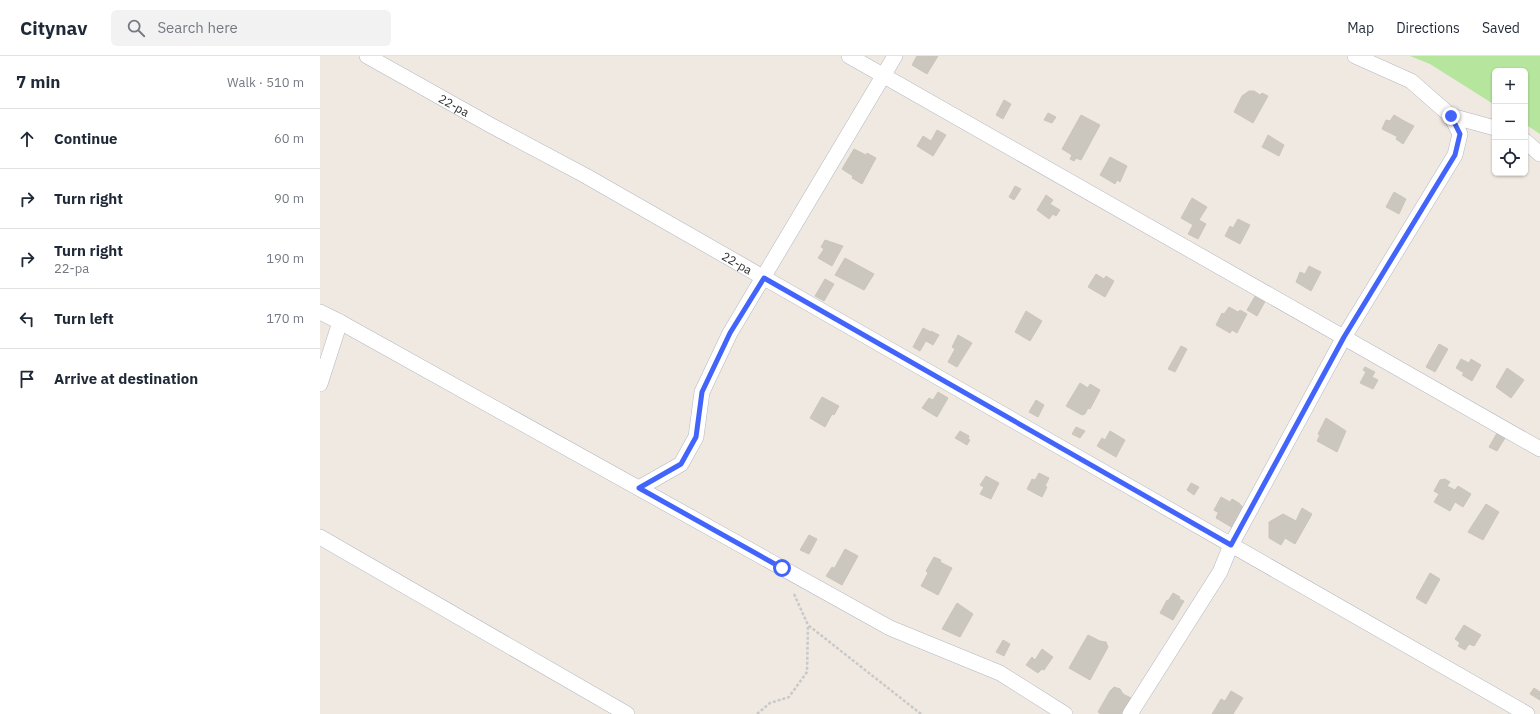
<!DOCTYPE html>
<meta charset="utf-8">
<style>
body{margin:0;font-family:"IBM Plex Sans",sans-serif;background:#f2f2f3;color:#1f2937}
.controls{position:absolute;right:12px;top:12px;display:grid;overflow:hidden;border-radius:6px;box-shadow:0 1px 3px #0004}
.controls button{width:36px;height:36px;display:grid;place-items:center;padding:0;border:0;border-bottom:1px solid #e0e1e3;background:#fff;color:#1f2937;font:20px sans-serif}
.stop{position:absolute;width:12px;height:12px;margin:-9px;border:3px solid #4264fb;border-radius:50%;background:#fff}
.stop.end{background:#4264fb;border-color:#fff;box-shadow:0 1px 4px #0008}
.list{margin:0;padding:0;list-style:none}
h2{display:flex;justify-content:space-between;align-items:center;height:52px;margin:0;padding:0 16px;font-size:17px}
h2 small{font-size:13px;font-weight:400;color:#747a83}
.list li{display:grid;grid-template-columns:26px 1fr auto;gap:12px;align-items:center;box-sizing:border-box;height:60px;padding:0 16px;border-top:1px solid #e0e1e3}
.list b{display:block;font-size:15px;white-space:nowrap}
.list p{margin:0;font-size:13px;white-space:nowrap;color:#747a83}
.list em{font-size:13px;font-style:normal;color:#747a83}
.icon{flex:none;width:22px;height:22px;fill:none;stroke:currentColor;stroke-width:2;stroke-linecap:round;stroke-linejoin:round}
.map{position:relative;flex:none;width:1220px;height:658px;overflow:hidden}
header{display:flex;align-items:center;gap:24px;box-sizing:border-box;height:56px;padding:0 20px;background:#fff;border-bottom:1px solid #e0e1e3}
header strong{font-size:19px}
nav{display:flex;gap:22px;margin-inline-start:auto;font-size:14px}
.search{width:280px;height:36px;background:#f2f2f3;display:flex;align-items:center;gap:10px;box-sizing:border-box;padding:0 14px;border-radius:6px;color:#747a83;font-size:15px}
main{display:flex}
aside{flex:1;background:#fff}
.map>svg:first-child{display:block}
.green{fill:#b6e59e}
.building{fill:#cbc7bf;stroke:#cbc5ba}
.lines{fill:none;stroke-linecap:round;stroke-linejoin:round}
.minor-casing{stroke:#b4b7c1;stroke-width:16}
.path{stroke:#c9c9c9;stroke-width:2.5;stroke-dasharray:3 2;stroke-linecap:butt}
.minor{stroke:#fff;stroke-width:15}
.route{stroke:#4264fb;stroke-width:5}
.labels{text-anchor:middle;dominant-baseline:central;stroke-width:3.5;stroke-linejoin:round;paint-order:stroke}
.street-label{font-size:12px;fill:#2e2e2e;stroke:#fff}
</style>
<header>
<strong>Citynav</strong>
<div class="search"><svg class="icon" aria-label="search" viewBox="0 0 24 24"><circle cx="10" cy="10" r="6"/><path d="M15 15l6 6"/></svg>Search here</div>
<nav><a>Map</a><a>Directions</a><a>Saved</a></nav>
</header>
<main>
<aside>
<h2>7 min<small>Walk · 510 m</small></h2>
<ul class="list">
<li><svg class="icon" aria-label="ahead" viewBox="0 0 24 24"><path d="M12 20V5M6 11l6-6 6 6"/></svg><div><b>Continue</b></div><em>60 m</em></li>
<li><svg class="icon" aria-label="right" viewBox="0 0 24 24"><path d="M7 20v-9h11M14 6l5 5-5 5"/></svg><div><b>Turn right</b></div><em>90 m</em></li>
<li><svg class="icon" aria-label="right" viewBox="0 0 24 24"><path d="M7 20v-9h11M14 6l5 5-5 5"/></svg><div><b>Turn right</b><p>22-ра</p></div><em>190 m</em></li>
<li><svg class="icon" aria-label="left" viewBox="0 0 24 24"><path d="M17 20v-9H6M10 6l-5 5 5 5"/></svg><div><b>Turn left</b></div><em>170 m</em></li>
<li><svg class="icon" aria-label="arrive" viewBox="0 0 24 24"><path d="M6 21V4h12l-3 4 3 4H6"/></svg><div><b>Arrive at destination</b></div></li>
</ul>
</aside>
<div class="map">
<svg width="1220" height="658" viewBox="0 0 1220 658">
<rect width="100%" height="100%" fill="#efe9e1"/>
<!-- green -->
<polygon class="green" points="1090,0 1220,0 1220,78 1205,68 1205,15 1175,15 1175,49 1110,8"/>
<!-- building -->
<g class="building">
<polygon points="597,0 618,0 607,18 592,9"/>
<polygon points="929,35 934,35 940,39 942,37 948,40 933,67 914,56 922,40"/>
<polygon points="684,44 691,48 683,63 676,59"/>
<polygon points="728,57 736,61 732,67 724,64"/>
<polygon points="761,59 780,69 761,104 756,102 754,105 750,103 752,99 742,93"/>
<polygon points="1074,59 1086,66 1078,81 1062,73 1066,64 1070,65"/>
<polygon points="1086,66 1094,70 1083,88 1076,83"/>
<polygon points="617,74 626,79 613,100 597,90 603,80 611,85"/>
<polygon points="948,79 964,89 959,100 942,91"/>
<polygon points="534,93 546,99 547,97 556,102 542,128 532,122 533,120 522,113"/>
<polygon points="790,101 807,110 800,126 797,124 795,128 780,119"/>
<polygon points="695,130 701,133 694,144 689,141"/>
<polygon points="1074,136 1086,143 1079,158 1066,151"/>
<polygon points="726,139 733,144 730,148 740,154 736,160 733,158 729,163 717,154"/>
<polygon points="872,142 887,151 875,170 861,162"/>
<polygon points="918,163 930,169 920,188 905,180 910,170 913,172"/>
<polygon points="879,164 886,168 878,183 868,178 873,169 875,170"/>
<polygon points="505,184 523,190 512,210 498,202 504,193 501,191"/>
<polygon points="525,202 554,218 544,234 515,219"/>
<polygon points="989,210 1001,216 991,235 976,226 980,216 985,218"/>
<polygon points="776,218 784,223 786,220 794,225 785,241 768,231"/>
<polygon points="505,223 514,228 504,245 495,240"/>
<polygon points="937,237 947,242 937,260 927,254"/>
<polygon points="909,251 918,256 920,254 927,258 917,277 912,274 910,277 896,269 902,257 904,258"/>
<polygon points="706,255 722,265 710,285 695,276"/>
<polygon points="603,272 611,276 600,295 593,291"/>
<polygon points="611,275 619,279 613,289 606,285"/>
<polygon points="638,279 652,287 637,311 628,306 635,293 632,291"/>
<polygon points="1119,288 1128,293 1115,316 1106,311"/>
<polygon points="861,290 867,293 855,316 848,313"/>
<polygon points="1141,303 1149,307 1151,303 1161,309 1152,325 1142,319 1144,317 1136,312"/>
<polygon points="1045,311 1055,316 1052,321 1058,324 1053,333 1040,327 1046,316 1043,314"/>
<polygon points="1187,312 1204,324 1191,342 1176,331"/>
<polygon points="760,327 768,332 770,328 780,334 770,353 768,352 765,358 762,359 746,350"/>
<polygon points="618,336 628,342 617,361 602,352 609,342 613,344"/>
<polygon points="502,341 519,350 514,359 512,358 505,371 490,362"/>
<polygon points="716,344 724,349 718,361 709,356"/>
<polygon points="1006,362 1026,375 1017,396 997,385 1000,379 998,378"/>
<polygon points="756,371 765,375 760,382 752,378"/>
<polygon points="640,375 649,380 648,383 650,384 647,389 635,382"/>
<polygon points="790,375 805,384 796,401 777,390 782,382 785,384"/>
<polygon points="1177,377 1185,382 1177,395 1169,391"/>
<polygon points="719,417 729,422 725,430 727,431 722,441 707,433 712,423 715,424"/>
<polygon points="666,420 679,427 671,443 660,438 664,431 660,429"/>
<polygon points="1125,423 1130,426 1127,430 1135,434 1138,430 1151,438 1143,451 1135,446 1130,455 1114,446 1119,438 1114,435 1120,424"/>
<polygon points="871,427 879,431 874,439 867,434"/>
<polygon points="901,441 910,446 912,443 919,447 912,460 906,457 904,460 894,454"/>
<polygon points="919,447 925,454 913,472 896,462 898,457 904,460 906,457 912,460"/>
<polygon points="1166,448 1179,456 1163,484 1148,476"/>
<polygon points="982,452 992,458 975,488 965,482 961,489 949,482 949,466 963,458 976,465"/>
<polygon points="489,479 497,483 489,498 480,494"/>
<polygon points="525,493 538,500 527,520 514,513"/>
<polygon points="614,501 621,504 620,506 632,512 618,539 601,530 608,517 606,515"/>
<polygon points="512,511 527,520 522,529 506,520"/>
<polygon points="1110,517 1120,523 1106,548 1096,542"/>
<polygon points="853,537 860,541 859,543 864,545 853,564 840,557 847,544 848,545"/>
<polygon points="637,547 653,558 640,581 622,573"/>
<polygon points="1144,569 1161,579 1154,590 1149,588 1145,594 1138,590 1140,587 1135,583"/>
<polygon points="768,579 780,585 786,586 788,591 770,624 749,612"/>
<polygon points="683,584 690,588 684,600 676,596"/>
<polygon points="722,593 733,601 724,614 722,613 718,617 706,609 712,601 715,604"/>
<polygon points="794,631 800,633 803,638 811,642 805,651 806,653 804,657 801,658 781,658 778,656 790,635"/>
<polygon points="1214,632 1220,636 1220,644 1210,638"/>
<polygon points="911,635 923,642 913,658 892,658 901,643 905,645"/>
</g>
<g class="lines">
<!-- minor casing -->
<g class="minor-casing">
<g id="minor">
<path id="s1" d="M47 0 172 70 266 120 1207 658"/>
<polyline points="529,0 1220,393"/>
<polyline points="1035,0 1091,25 1131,60 1175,72"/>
<polyline points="1205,85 1220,98"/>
<polyline points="0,256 20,266 570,572 680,617 745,658"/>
<polyline points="0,328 20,266"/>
<polyline points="319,432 361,408 376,381 382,336 410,277 575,0"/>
<polyline points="0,481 307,658"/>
<polyline points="810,658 900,516 911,489 1024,281 1135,99 1140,78 1131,60"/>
</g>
</g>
<!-- path -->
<g class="path">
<polyline points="474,538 488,569 601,658"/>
<polyline points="437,658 450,647 469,641 487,616 488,569"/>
</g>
<!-- minor -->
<use href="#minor" class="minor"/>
</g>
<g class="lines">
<!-- route -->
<polyline class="route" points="462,512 319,432 361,408 376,381 382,336 410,277 444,222 911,489 1024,281 1135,99 1140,78 1131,60"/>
</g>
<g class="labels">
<!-- street labels -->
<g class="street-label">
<text stroke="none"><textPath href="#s1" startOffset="100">22-ра</textPath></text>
<text stroke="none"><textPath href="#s1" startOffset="424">22-ра</textPath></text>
</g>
</g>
</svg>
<div class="controls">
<button>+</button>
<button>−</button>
<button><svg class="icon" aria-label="locate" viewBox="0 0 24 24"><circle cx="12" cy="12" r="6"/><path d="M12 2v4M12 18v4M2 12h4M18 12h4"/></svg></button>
</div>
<div class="stop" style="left:462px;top:512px"></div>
<div class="stop end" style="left:1131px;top:60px"></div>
</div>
</main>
